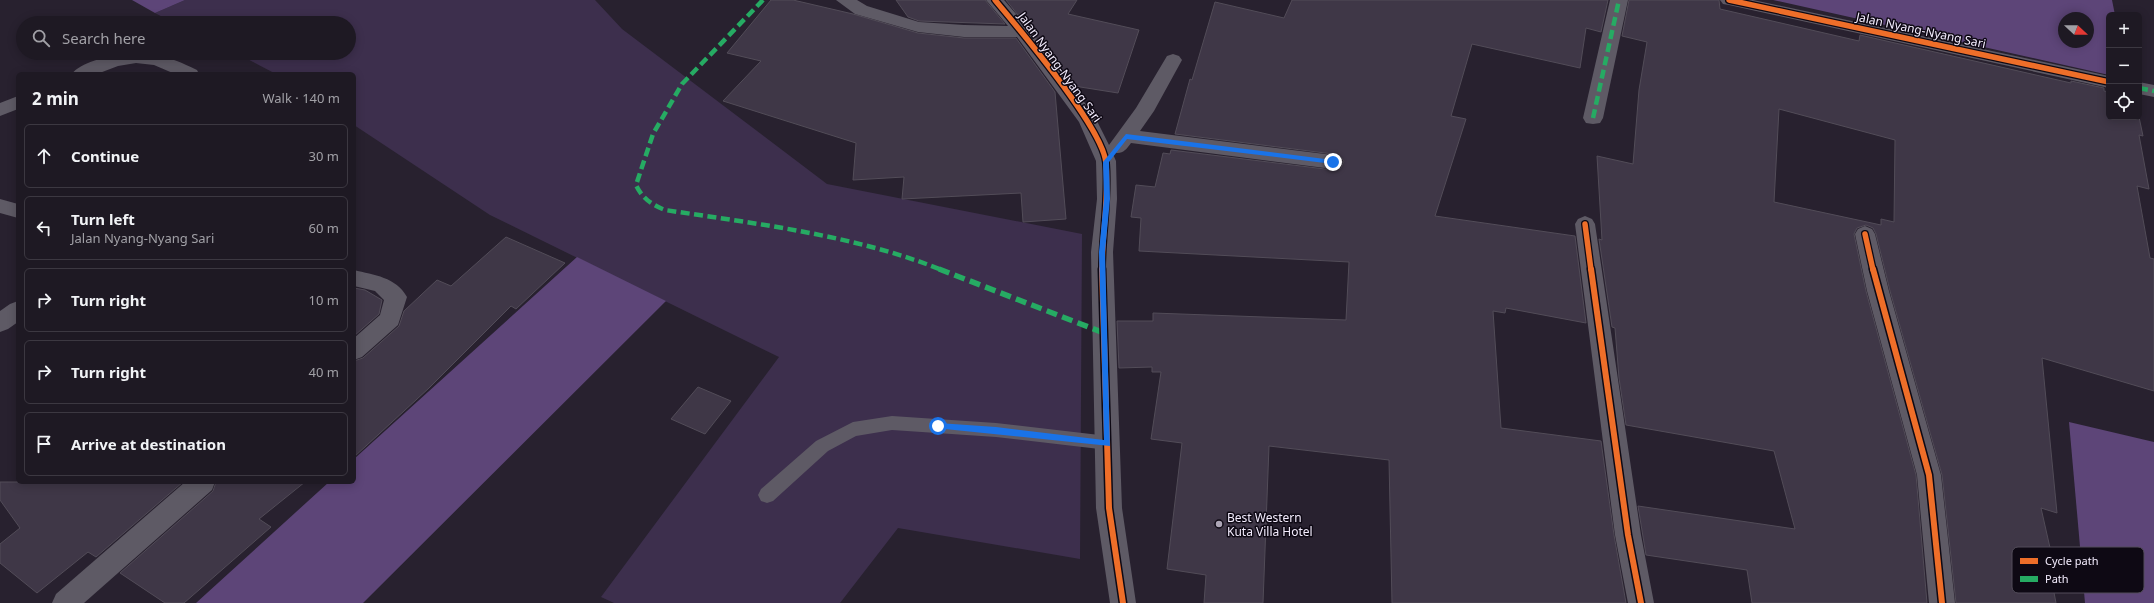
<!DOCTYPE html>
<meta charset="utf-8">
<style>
body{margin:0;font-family:"Noto Sans",sans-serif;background:#26222b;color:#f1f3f6}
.controls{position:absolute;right:12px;top:12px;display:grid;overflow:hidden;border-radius:6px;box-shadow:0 2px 10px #0003}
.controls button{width:36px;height:36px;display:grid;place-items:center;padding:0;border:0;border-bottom:1px solid #3c3841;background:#1e1923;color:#f1f3f6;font:20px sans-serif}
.compass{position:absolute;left:2058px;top:12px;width:36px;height:36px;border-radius:50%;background:#1e1923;box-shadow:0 2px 10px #0003;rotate:112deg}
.stop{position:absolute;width:12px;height:12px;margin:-9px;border:3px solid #1a73e8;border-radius:50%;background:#fff}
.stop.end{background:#1a73e8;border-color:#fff;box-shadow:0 1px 4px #0008}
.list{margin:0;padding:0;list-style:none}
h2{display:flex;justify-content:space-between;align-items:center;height:52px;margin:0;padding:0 16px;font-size:17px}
h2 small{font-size:13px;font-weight:400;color:#a1a0a6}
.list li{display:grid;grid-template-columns:26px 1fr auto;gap:12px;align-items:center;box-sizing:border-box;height:64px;margin:0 8px 8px;padding:0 8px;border:1px solid #3c3841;border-radius:6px}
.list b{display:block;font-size:15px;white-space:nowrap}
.list p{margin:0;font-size:13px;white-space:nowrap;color:#a1a0a6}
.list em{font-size:13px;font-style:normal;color:#a1a0a6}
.icon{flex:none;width:22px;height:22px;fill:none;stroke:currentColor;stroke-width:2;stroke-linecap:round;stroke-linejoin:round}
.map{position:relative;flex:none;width:2154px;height:603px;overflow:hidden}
.search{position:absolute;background:#1e1923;box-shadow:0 2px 10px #0003;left:16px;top:16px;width:340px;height:44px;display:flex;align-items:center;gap:10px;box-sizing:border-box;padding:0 14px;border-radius:22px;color:#a1a0a6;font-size:15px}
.panel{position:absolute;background:#1e1923;box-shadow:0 2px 10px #0003;left:16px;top:72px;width:340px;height:412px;border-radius:6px}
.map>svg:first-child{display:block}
.green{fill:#3d2f4d}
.forest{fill:#5d4578;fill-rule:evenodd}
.building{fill:#3f3747;stroke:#524c58;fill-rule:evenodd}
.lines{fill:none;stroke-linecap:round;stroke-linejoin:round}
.service{fill:#5e5a65;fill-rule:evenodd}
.minor{fill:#5e5a65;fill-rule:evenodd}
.quiet-far1{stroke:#26ab63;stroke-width:4.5;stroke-dasharray:9 4.5;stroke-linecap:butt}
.quiet{stroke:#26ab63;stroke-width:5.5;stroke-dasharray:11 5.5;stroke-linecap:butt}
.cycleway-far1-casing{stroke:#0e0914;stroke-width:8}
.cycleway-casing{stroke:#0e0914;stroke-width:9}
.cycleway-far1{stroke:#ee6e29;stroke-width:5.5}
.cycleway{stroke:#ee6e29;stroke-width:6}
.route{fill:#1a73e8}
.poi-dot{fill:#ada6b6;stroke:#0e0914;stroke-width:1.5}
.labels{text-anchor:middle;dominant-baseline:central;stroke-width:3;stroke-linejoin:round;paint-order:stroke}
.street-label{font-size:12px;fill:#f4edfe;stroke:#0e0914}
.poi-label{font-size:12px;fill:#f4edfe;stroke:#0e0914;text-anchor:start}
.key{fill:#0e0914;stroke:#534d5a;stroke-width:1}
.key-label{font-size:11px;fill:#f4edfe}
</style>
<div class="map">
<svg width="2154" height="603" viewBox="0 0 2154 603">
<rect width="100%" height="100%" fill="#28212f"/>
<!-- green -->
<polygon class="green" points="185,0 595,0 622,29 827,184 1082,234 1080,559 898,528 840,603 614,603 601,597 779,357 490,215 354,125 354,74 276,74 236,53 349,53 349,23 174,23 155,13"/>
<!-- forest -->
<g class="forest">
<polygon points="132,0 185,0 155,13"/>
<path d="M1773 0H2112L2115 15H2109V75ZM2064 18H2088V42H2064Z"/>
<polygon points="577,257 666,301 363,603 196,603 329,482 354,482 354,459"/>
<polygon points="2069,422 2154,442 2154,603 2085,603"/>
</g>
<!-- building -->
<g class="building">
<polygon points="771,0 793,0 853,14 918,33 964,38 1016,38 1055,92 1066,219 1023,222 1021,193 902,199 904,177 853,180 856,143 723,101 761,61 727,53"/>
<polygon points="896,0 985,0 1005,24 919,21 908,17"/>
<polygon points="1006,0 1077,0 1068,14 1139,30 1118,93 1074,86"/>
<polygon points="1292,0 1608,0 1601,32 1586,28 1580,68 1472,44 1451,116 1466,119 1435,216 1575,236 1586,323 1506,308 1505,313 1493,311 1501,428 1601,441 1614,535 1626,603 1392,603 1389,460 1269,446 1263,603 1204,603 1206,575 1167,569 1182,443 1151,439 1161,372 1152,372 1152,367 1119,368 1117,321 1153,321 1153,313 1346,320 1349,262 1139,251 1141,218 1131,217 1136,185 1155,187 1163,153 1170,154 1171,150 1333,170 1341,168 1344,161 1340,156 1333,154 1175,134 1190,79 1192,80 1215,2 1284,18"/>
<path d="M1629 0H1719L1720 9 1859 41 1860 35 2071 83V81L2104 88V91L2109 92V117H2139L2143 136 2139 135 2149 189 2137 186 2150 258 2154 259V391L2042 358 2057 513 2041 508 2058 583 2052 582 2056 603H1956L1942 475 1890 291 1876 234 1873 228 1866 225 1857 228 1854 234 1866 291 1916 475 1927 603H1752L1747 570 1646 555 1638 506 1795 529 1774 451 1626 425 1619 378 1615 328 1612 327 1599 239 1602 240 1597 156 1633 164 1639 90 1647 42 1622 36ZM1779 109 1895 140 1894 222 1881 219V225L1774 202Z"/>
<polygon points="506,237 565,263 516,309 511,306 429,388 354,457 354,361 363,358 399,326 404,311 437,280 451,286"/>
<polygon points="354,288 365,290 382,300 379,314 354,336"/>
<polygon points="698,387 731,401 705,434 671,419"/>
<polygon points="0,482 183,482 96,557 88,552 37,593 0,563 0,544 20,528 0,500"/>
<polygon points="216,482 305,482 259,519 271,527 184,603 165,603 120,573 213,491"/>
</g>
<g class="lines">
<!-- service -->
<polygon class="service" points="892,416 996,423 1108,436 1114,438 1117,443 1114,448 1108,450 996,437 892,430 856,436 828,451 773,501 767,503 761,501 758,495 761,489 816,441 853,422"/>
<!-- minor -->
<g class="minor">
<path d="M836 0H857L867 6 919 22 964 25 1008 26 986 0H1004L1028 28 1094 115 1109 145 1136 108 1167 56 1173 54 1179 56 1182 60 1154 111 1140 131 1333 155 1340 157 1343 162 1340 167 1333 169 1131 143C1125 151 1122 155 1112 152L1116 161 1117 199 1113 252 1122 508 1136 603H1110L1096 508 1091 252 1097 199 1096 161 1079 122 1017 37H964L918 32 855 14Z"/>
<polygon points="1610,0 1628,0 1603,118 1600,123 1593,124 1586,123 1583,118"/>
<polygon points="1720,0 1753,0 2109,76 2109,88 1729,5 1723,4"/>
<path d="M122 53C156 53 166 55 197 70L199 74H175L154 65 136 63 118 66 97 74H72C79 63 109 56 122 53Z"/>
<polygon points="2139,82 2154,85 2154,97 2139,94"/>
<polygon points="18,96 18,109 0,116 0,103"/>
<polygon points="0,199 18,204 18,218 0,213"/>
<polygon points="1585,216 1592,219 1595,224 1641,535 1654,603 1628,603 1615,535 1575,224 1578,219"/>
<polygon points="1865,226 1872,229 1875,234 1889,291 1941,475 1955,603 1929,603 1917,475 1867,291 1855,234 1858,229"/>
<path d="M354 270C374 275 396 277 407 297L398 325 362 357 354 360V338L380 315 384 300 375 291 354 286Z"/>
<polygon points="18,301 18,322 8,329 0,332 0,311 10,304"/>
<polygon points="185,482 215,482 212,490 84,603 52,603 56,594"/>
</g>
<!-- quiet-far1 -->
<g class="quiet-far1">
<path d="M763 0 682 84 653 134 636 185C642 198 652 205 665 210 758 224 854 235 942 270"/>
<polyline points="2139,88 2154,91"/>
<polyline points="1593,118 1619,0"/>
</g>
<!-- quiet -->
<polyline class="quiet" points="939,269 1104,333"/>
<!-- cycleway-far1 casing -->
<g class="cycleway-far1-casing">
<g id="cycleway-far1">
<path d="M995 0C1020 30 1103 128 1106 163 1109 199 1102 234 1102 270"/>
<polyline points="1729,0 2109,82"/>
<polyline points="1585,224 1591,270"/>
<polyline points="1865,234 1873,270"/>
</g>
</g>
<!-- cycleway casing -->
<g class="cycleway-casing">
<g id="cycleway">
<polyline points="1102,269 1109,508 1123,603"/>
<polyline points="1591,269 1628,535 1641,603"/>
<polyline points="1873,269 1929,475 1942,603"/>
</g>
</g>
<!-- cycleway-far1 -->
<use href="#cycleway-far1" class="cycleway-far1"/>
<!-- cycleway -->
<use href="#cycleway" class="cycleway"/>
</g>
<!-- route -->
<polygon class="route" points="1126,134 1333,160 1336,162 1333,164 1127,139 1109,162 1110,199 1105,252 1110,446 935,428 934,426 938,423 996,427 1104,440 1099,252 1104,199 1103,162"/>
<!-- markers -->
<circle class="poi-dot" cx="1219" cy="524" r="4"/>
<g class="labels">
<!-- street labels -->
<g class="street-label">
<text transform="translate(1921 30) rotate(12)">Jalan Nyang-Nyang Sari</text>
<text transform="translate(1060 67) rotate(54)">Jalan Nyang-Nyang Sari</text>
</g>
<!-- poi labels -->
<g class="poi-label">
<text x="1227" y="517">Best Western<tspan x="1227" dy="14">Kuta Villa Hotel</tspan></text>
</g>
</g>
<!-- legend -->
<rect x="2012" y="547" width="132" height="46" rx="6" class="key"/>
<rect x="2020" y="558" width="18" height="6" fill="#ee6e29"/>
<rect x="2020" y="576" width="18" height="6" fill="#26ab63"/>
<g class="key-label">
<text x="2045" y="565">Cycle path</text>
<text x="2045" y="583">Path</text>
</g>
</svg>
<div class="controls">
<button>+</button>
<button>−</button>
<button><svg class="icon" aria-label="locate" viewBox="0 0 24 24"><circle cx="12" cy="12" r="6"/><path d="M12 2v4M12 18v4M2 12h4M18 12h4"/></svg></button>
</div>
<svg class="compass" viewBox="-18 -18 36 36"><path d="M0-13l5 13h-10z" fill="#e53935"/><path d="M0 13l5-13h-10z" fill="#a1a0a6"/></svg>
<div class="stop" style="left:938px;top:426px"></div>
<div class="stop end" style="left:1333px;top:162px"></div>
<div class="search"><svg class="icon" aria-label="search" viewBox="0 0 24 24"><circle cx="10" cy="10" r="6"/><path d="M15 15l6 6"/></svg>Search here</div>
<section class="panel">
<h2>2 min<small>Walk · 140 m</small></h2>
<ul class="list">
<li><svg class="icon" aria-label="ahead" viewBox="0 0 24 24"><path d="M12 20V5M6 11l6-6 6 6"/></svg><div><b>Continue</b></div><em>30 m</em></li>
<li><svg class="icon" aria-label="left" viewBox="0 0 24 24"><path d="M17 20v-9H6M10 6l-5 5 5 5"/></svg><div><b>Turn left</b><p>Jalan Nyang-Nyang Sari</p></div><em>60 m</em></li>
<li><svg class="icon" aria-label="right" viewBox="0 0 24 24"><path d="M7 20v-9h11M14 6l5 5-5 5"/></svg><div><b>Turn right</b></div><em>10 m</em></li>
<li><svg class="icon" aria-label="right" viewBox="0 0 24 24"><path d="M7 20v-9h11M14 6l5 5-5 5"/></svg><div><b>Turn right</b></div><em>40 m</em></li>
<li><svg class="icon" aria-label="arrive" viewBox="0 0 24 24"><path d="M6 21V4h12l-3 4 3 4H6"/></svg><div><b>Arrive at destination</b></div></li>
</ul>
</section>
</div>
